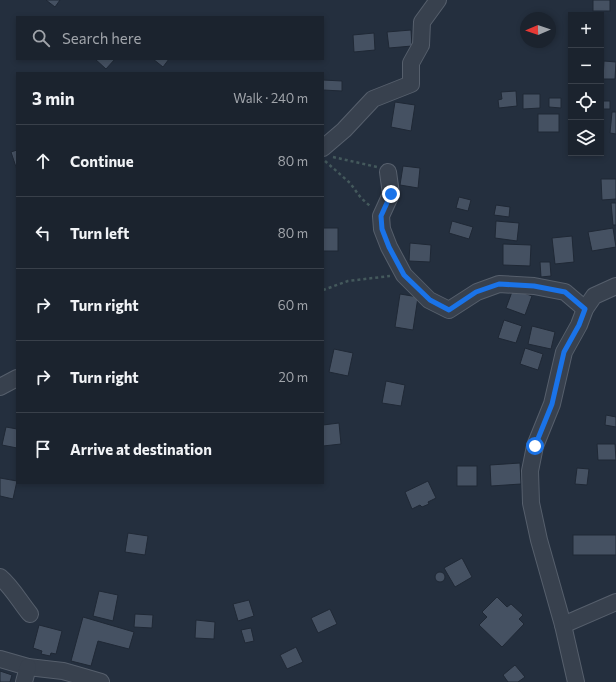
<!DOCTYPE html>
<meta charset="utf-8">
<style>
body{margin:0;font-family:Commissioner,sans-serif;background:#282f3a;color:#f1f3f6}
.controls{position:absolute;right:12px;top:12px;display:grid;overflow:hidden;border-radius:0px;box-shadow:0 2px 6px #0003}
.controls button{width:36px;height:36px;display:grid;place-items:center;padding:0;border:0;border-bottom:1px solid #39404a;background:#1b232e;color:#f1f3f6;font:20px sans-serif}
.compass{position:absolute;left:520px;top:12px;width:36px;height:36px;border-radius:50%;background:#1b232e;box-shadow:0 2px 6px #0003;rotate:268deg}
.stop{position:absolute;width:12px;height:12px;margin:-9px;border:3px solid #1a73e8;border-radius:50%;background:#fff}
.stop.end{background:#1a73e8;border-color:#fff;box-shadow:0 1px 4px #0008}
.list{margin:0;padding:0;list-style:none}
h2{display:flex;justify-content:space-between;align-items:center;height:52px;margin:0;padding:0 16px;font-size:17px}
h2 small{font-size:13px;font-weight:400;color:#a0a4aa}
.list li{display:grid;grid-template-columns:26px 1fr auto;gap:12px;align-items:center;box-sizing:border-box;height:72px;padding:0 16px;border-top:1px solid #39404a}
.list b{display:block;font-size:15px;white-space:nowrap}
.list em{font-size:13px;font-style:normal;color:#a0a4aa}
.icon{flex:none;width:22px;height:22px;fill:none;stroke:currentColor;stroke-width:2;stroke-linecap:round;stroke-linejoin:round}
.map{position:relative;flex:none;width:616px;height:682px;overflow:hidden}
.search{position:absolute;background:#1b232e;box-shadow:0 2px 6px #0003;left:16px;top:16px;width:308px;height:44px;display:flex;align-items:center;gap:10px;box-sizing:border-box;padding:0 14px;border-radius:0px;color:#a0a4aa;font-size:15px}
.panel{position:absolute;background:#1b232e;box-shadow:0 2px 6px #0003;left:16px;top:72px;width:308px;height:412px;border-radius:0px}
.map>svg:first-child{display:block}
.building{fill:#455162;stroke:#1f2835}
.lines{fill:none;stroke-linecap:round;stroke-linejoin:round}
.minor-casing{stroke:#565f6c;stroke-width:18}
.path{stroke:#44595c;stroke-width:2.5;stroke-dasharray:3 3;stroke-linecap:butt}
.minor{stroke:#38414e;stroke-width:16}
.route{stroke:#1a73e8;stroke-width:5}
</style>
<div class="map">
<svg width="616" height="682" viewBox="0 0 616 682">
<rect width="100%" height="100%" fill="#242f3e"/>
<!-- building -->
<g class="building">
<polygon points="46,0 60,0 55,7"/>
<rect x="593" y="0" width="17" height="11"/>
<polygon points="411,30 412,46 389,48 387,32"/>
<polygon points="374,33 375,50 354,52 353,35"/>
<polygon points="95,59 115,59 106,69"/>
<polygon points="153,59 169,59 163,67"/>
<polygon points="604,61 616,62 615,79 603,79"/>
<polygon points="323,80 342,81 342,91 323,90"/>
<polygon points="516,91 517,106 499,108 498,100 502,99 501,92"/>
<polygon points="523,94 540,94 540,108 523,109"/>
<polygon points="549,98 561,98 561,108 549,107"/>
<rect x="601" y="101" width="9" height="8"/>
<polygon points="395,102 415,105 411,131 391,127"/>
<polygon points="612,112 616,112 616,134 610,133"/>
<rect x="538" y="114" width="21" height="18"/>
<polygon points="17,150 17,170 11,152"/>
<polygon points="403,166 420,168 418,188 400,185"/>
<polygon points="601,179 616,179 616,199 602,200"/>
<polygon points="459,197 471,200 468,211 456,208"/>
<polygon points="611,203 616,203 616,225 613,225"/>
<polygon points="496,205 510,207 509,217 494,215"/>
<polygon points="452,221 473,227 469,239 449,233"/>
<polygon points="496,221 519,223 517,241 495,238"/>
<rect x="323" y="228" width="15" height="23"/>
<polygon points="613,228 616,247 592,251 588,232"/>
<polygon points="572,236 574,262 555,264 552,238"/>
<polygon points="410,243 431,245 430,262 409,261"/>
<polygon points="503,244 531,245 530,266 503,265"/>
<polygon points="540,262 550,262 551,276 541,277"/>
<polygon points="513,289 532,296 525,315 506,308"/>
<polygon points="400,294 418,297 413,330 395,327"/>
<polygon points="504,320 522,326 516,343 498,338"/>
<polygon points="532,326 555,332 551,349 528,344"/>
<polygon points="525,348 543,354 538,370 520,364"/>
<polygon points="334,349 353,353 348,376 329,372"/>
<polygon points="386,381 405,385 401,406 382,403"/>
<polygon points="606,415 616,417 616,427 605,425"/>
<polygon points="339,423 341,444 323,446 323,425"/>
<polygon points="6,427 17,429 17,448 2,445"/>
<polygon points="597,444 615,444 616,460 598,460"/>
<polygon points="520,463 521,484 491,486 490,465"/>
<rect x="457" y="466" width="20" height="20"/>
<polygon points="577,468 589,469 587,485 575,484"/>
<polygon points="0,478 17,481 13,499 0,496"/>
<polygon points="428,481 436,498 428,502 429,504 422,507 420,505 412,509 405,492"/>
<polygon points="128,533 148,536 145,555 125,552"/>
<rect x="573" y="535" width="43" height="20"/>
<polygon points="462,558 472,577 455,587 444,568"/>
<circle cx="440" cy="577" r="5"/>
<polygon points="99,591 118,595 113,621 93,616"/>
<polygon points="497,597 507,607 511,604 523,615 519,619 524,624 502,647 479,625 487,617 482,612"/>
<polygon points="249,600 254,616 238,621 233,604"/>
<polygon points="330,609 337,624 318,633 311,618"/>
<polygon points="135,614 153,615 152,628 134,627"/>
<polygon points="83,617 134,632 129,649 98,641 91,666 71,661"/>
<polygon points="196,620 215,622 214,639 195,638"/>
<polygon points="39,625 62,631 56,654 51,653 50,656 41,654 42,651 33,648"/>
<polygon points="251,628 254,641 245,643 241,630"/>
<polygon points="296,647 303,662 287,669 280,655"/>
<polygon points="515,665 525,677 518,682 508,682 503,675"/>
<polygon points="0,671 12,675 10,682 0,682"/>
</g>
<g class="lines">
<!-- minor casing -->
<g class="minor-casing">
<g id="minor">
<polyline points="323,148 344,130 373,99 411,84 411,63 421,45 422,22 438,0"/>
<polyline points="388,172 391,194 381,216 382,229 389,247 404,275 429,300 449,310 477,292 499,284 534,286 565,292 585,309"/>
<polyline points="0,387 17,378"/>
<path d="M0 577C12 587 20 602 30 614"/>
<polyline points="563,625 616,602"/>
<polyline points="0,659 28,667 63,671 101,682"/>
<polyline points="24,682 28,667"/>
<polyline points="576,682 563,625 539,540 531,503 530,471 535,446 552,404 564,352 579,325 585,309 594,296 616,286"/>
</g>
</g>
<!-- path -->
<g class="path">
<polyline points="333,157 377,167"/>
<polyline points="325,161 350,183 361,198 370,206"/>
<polyline points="323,290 348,281 390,276"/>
</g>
<!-- minor -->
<use href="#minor" class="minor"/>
</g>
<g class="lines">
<!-- route -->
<polyline class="route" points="391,194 381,216 382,229 389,247 404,275 430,300 449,310 476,292 499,284 534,286 565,292 585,309 579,325 564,352 552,404 535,446"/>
</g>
</svg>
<div class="controls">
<button>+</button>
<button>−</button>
<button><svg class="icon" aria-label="locate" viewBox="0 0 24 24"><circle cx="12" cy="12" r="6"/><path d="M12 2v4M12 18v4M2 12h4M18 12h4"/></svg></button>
<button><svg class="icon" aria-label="layers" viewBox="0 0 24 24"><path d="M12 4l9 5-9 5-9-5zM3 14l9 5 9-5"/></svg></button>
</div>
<svg class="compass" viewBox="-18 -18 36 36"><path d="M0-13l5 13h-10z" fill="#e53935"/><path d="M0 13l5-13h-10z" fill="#a0a4aa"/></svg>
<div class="stop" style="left:535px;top:446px"></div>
<div class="stop end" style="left:391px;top:194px"></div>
<div class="search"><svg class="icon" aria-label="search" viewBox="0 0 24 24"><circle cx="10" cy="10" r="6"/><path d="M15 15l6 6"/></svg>Search here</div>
<section class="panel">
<h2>3 min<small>Walk · 240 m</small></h2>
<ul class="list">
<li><svg class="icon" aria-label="ahead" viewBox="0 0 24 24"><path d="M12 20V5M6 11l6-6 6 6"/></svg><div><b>Continue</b></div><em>80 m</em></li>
<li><svg class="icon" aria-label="left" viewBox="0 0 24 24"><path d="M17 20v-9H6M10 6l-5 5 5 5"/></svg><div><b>Turn left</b></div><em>80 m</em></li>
<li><svg class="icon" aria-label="right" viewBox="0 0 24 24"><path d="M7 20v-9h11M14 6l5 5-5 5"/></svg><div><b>Turn right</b></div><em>60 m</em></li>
<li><svg class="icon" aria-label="right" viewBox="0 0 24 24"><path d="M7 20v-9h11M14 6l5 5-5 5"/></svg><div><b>Turn right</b></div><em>20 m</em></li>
<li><svg class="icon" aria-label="arrive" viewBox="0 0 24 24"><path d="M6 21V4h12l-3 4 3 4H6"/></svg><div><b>Arrive at destination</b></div></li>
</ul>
</section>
</div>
